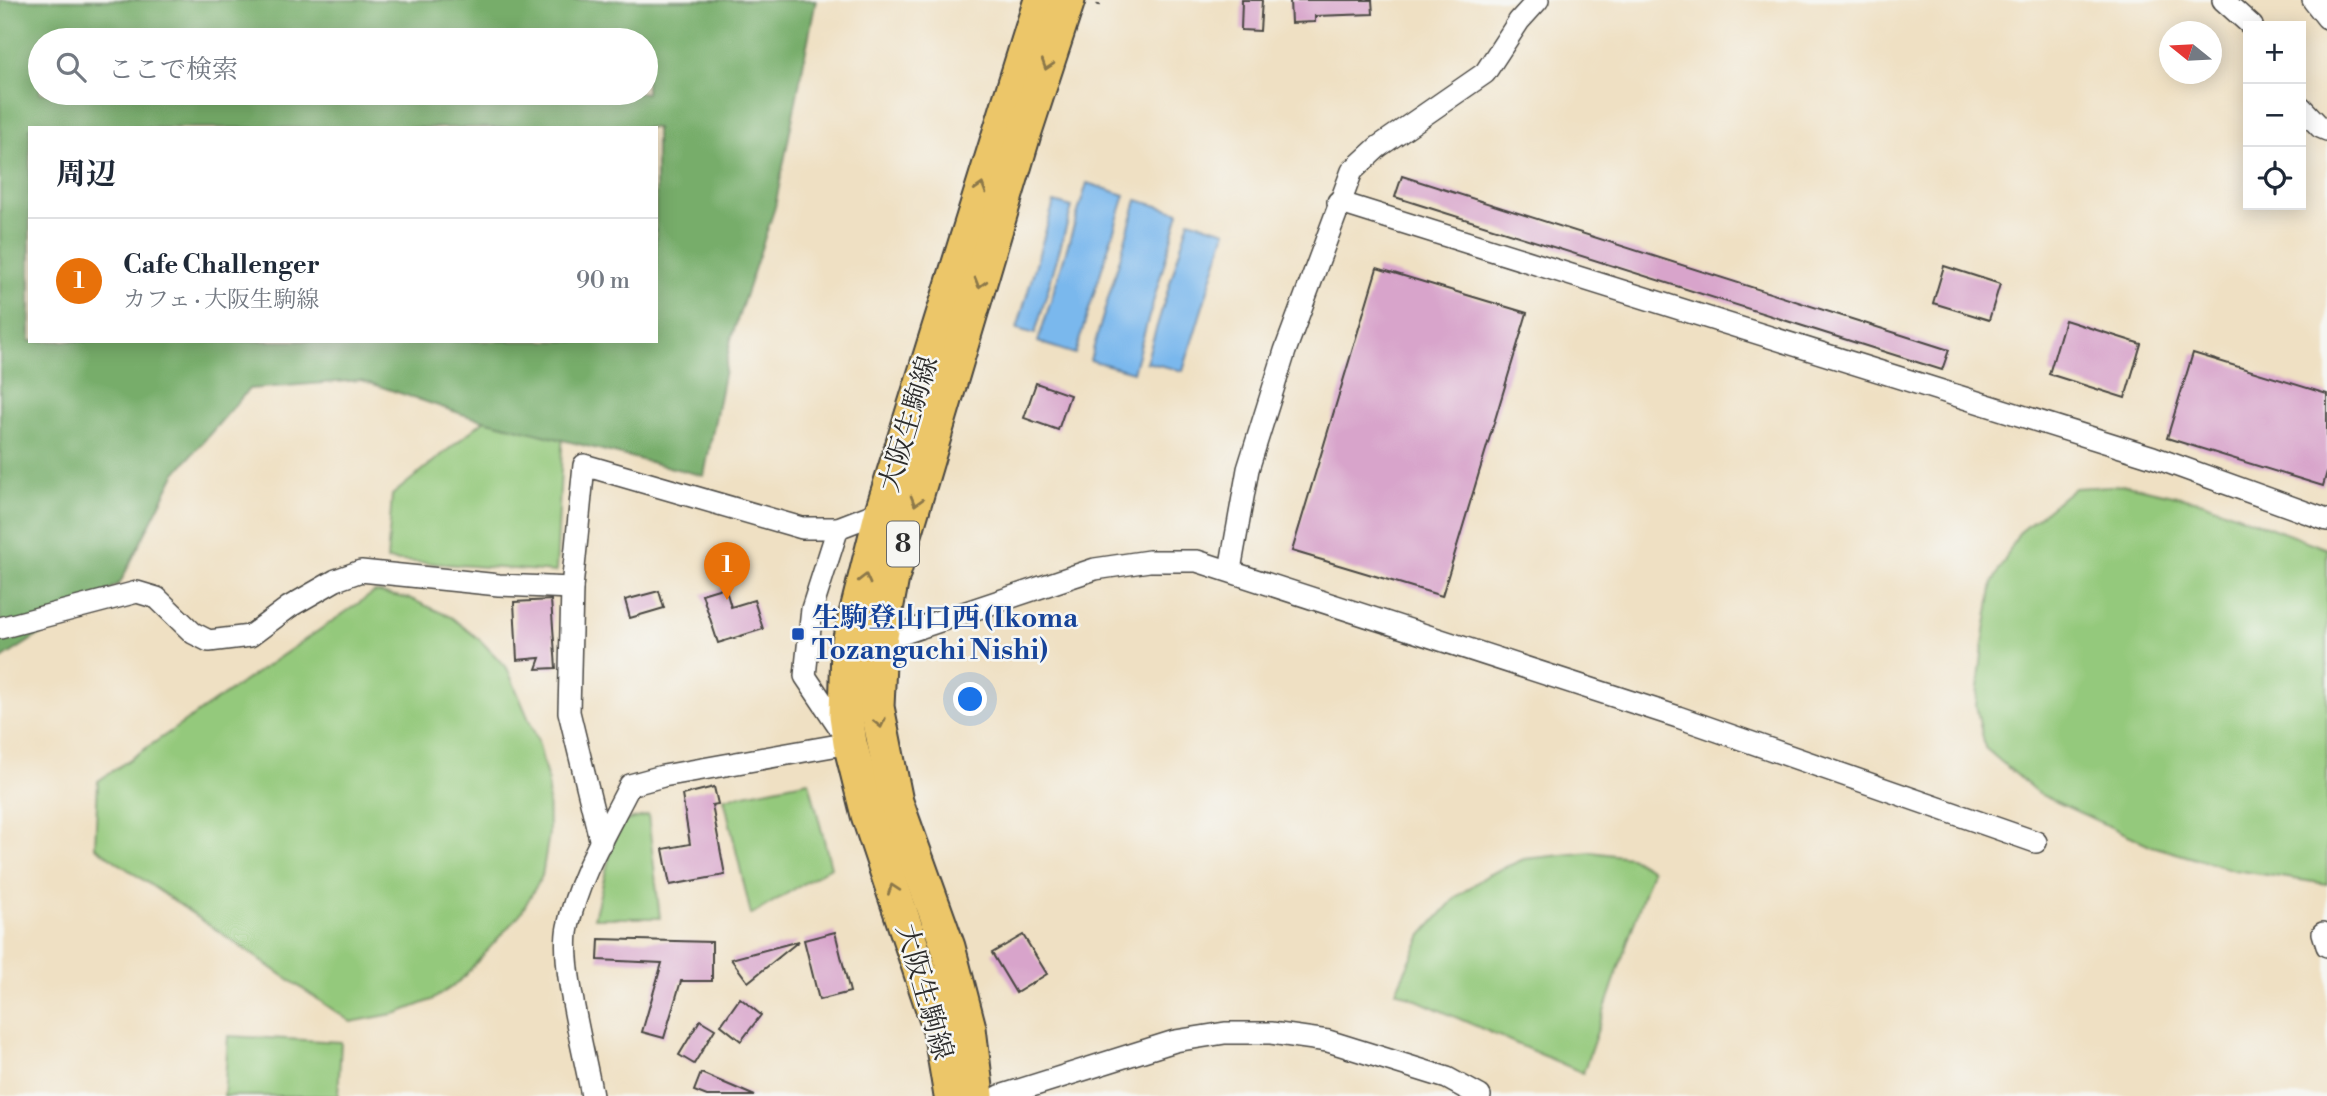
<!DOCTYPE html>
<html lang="ja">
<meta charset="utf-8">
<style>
body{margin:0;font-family:"Libre Bodoni","Noto Serif JP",serif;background:#f6f6f7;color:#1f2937}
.controls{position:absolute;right:21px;top:21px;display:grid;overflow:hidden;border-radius:0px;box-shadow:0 4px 18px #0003}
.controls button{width:63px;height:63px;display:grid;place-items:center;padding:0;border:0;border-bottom:2px solid #e0e1e3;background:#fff;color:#1f2937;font:35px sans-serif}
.compass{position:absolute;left:2159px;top:21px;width:63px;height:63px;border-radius:50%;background:#fff;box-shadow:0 4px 18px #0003;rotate:288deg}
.you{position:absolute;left:971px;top:700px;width:24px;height:24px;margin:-18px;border:5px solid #fff;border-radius:50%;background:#1a73e8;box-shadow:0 0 0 10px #1a73e833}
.badge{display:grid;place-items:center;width:46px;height:46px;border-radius:50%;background:#0b8043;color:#fff;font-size:23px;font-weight:700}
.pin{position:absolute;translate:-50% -58px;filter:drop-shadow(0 2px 4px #0008)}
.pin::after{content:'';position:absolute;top:37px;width:24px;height:21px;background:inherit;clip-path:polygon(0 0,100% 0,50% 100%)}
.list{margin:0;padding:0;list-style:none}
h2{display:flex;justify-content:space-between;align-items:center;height:91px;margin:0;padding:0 28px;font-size:30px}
h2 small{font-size:23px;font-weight:400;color:#747a83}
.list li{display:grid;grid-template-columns:46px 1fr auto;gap:21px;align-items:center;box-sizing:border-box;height:126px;padding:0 28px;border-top:2px solid #e0e1e3}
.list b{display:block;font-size:26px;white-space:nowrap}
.list p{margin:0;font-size:23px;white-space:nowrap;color:#747a83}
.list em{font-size:23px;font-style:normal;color:#747a83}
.icon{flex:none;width:38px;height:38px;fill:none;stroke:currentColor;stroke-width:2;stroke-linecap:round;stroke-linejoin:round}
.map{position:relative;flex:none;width:2327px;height:1096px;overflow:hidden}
.search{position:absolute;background:#fff;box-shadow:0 4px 18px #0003;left:28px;top:28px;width:630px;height:77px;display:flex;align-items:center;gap:18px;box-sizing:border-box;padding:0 24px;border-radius:38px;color:#747a83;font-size:26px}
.panel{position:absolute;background:#fff;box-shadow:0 4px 18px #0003;left:28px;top:126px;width:630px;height:217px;border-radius:0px}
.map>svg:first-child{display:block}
.green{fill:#94c97b;stroke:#607a53;stroke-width:2}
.forest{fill:#77ad6b;stroke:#516c4b;stroke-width:2;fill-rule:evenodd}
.water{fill:#7ab8ed;stroke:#52728c;stroke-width:2}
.building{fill:#d8a4cb}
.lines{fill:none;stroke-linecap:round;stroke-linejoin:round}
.minor-casing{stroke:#484642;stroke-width:24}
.primary-casing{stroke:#484642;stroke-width:37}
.path{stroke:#484642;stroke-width:3.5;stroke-dasharray:2 5;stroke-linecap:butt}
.minor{stroke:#fff;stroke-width:21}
.primary{stroke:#ecc669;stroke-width:33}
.oneway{stroke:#8c784a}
.transit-dot{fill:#1a4fb4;stroke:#f6f6f2;stroke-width:2.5}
.labels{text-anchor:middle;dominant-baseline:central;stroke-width:5;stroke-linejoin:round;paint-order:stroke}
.shield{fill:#f6f6f2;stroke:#686867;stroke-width:2}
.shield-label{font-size:26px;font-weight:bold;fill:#2b2b2b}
.street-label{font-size:28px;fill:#2b2b2b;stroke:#f6f6f2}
.transit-label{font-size:28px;font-weight:bold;fill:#164399;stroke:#f6f6f2;text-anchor:start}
</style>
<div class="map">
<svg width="2327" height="1096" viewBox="0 0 2327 1096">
<rect width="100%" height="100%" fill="#f6f6f2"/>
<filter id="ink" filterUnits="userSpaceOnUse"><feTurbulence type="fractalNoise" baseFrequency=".0143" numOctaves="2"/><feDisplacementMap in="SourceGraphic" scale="14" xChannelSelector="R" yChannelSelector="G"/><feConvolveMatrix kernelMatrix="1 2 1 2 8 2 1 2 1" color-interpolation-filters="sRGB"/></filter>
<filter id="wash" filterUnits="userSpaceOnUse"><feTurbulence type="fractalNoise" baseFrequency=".00686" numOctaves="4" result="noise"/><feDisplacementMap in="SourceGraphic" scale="28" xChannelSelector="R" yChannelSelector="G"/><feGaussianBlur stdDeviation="1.57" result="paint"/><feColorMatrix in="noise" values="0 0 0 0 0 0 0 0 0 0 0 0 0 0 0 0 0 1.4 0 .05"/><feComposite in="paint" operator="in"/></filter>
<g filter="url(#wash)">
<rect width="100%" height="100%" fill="#efe0c3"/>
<!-- green -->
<g class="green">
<polygon points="507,402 564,406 556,572 387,560 392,495"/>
<polygon points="2128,485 2203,502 2327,549 2327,884 2234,870 2152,846 2039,794 1985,748 1976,705 1984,637 1993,582 2019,533 2074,488"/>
<polygon points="375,592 411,599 451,617 480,640 507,668 538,741 548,782 549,834 542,876 521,913 459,982 432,1000 398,1013 351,1022 95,847 98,781"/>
<polygon points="809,781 831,867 751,915 724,798"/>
<polygon points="648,815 660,918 594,918 618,823"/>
<polygon points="1591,852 1630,857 1652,870 1583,1073 1396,991 1422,935 1456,897 1488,875 1524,859"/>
<polygon points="228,1036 341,1042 338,1096 224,1096"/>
</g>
<!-- forest -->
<path class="forest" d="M0 0H816L775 207 731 339 704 476 468 416 361 380 249 389 175 474 120 583 0 660ZM40 40H646V93H40ZM30 128H656V341H30Z"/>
<!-- water -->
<g class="water">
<polygon points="1087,183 1125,195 1075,354 1038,342"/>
<polygon points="1137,200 1179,212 1133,372 1090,360"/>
<polygon points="1054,202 1072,207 1035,334 1017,329"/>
<polygon points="1189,220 1226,231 1183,371 1146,362"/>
</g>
<g id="blocks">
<!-- building -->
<g class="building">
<polygon points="1242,0 1262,0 1260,31 1241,30"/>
<polygon points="1290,0 1372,0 1373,14 1315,16 1315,22 1291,23"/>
<polygon points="1402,176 1949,350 1942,370 1395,197"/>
<polygon points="1944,266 2000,284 1989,320 1933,303"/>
<polygon points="1377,268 1527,313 1442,596 1292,551"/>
<polygon points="2065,320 2141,344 2125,398 2049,374"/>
<polygon points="2193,353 2327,394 2327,472 2323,486 2167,438"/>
<polygon points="1036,383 1070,395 1058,430 1024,418"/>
<polygon points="725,587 731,607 754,600 763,629 718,643 702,594"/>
<polygon points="659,591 664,608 630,618 625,600"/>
<polygon points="551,600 556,668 536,669 540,658 517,660 514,602"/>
<polygon points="714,787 718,804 712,805 725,875 670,885 663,849 690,844 682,795"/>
<polygon points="835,932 850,992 819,1000 804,940"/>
<polygon points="1023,935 1047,974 1016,993 992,953"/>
<polygon points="599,939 712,942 712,981 681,981 664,1038 642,1032 662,963 598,960"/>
<polygon points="799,941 748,982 731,959"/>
<polygon points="740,998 761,1015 741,1041 721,1025"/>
<polygon points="700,1020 715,1029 694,1064 679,1055"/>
<polygon points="701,1073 755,1096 707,1096 694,1091"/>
</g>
</g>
</g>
<g filter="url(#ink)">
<use href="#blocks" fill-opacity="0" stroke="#484642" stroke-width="2"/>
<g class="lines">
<!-- minor casing -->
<g class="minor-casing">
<g id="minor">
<polyline points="2223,0 2252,26"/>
<polyline points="2313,0 2327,18"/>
<polyline points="2301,107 2320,127 2327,130"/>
<polyline points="1338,202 2153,457 2327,520"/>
<polyline points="1230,570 1248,469 1285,351 1352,171 1378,147 1485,73 1519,21 1538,0"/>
<polyline points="0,628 137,592 157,598 193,633 209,641 250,636 289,607 336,580 361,571 499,585 572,588"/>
<polyline points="880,641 1095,569 1149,561 1197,561 1678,717 2036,842"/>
<polyline points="601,843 569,712 572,588 584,465 802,528 838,528 882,511"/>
<polyline points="2323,933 2327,946"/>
<path d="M592 1096C585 1055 560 964 568 927 578 877 607 831 630 785L663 776 850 743 805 676 812 609 838 528"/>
<polyline points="1000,1096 1175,1041 1225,1033 1271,1033 1328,1041 1447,1078 1480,1096"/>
</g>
</g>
<!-- primary casing -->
<g class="primary-casing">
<g id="primary">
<polyline points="951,1096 940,1030 868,815 850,743 846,715 848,646 882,511 1041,0"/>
<polyline points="977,1096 969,1028 948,947 896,802 877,707 880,641 892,578 1024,134 1068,0"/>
</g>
</g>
<!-- path -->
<polyline class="path" points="1098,6 1099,0"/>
<!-- minor -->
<use href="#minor" class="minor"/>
<!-- primary -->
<use href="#primary" class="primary"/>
</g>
<!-- one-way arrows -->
<defs><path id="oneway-chevron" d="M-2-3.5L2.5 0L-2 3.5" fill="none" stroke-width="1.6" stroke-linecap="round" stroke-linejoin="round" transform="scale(1.75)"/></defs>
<g class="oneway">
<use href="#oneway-chevron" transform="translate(1047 65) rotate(108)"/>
<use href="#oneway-chevron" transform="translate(981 188) rotate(-73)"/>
<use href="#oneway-chevron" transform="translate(980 283) rotate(106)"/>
<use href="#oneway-chevron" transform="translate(916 501) rotate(106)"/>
<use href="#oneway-chevron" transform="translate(865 579) rotate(-76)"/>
<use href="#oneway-chevron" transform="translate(880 723) rotate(78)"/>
<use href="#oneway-chevron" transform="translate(893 889) rotate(-109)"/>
</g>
</g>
<!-- markers -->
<rect class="transit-dot" x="791" y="627" width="14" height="14" rx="3.5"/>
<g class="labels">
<!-- shield labels -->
<rect class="shield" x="887" y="521.5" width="32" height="45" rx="5"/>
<g class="shield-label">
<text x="903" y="544">8</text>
</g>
<!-- street labels -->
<g class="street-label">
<text transform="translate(909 424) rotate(-73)">大阪生駒線</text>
<text transform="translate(924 992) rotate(74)">大阪生駒線</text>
</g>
<!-- transit labels -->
<g class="transit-label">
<text x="812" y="618">生駒登山口西 (Ikoma<tspan x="812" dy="32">Tozanguchi Nishi)</tspan></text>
</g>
</g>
</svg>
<div class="controls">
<button>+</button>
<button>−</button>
<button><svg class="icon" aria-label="locate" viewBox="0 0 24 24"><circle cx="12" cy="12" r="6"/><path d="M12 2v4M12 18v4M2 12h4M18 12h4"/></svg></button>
</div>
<svg class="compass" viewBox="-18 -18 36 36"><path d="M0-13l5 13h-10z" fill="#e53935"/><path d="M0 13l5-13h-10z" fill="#747a83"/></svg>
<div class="you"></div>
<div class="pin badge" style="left:727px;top:600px;background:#e8710a">1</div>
<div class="search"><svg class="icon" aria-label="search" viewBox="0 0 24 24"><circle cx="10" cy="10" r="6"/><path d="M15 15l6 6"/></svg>ここで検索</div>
<section class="panel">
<h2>周辺<small></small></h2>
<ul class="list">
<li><span class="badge" style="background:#e8710a">1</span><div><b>Cafe Challenger</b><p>カフェ · 大阪生駒線</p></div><em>90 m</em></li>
</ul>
</section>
</div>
